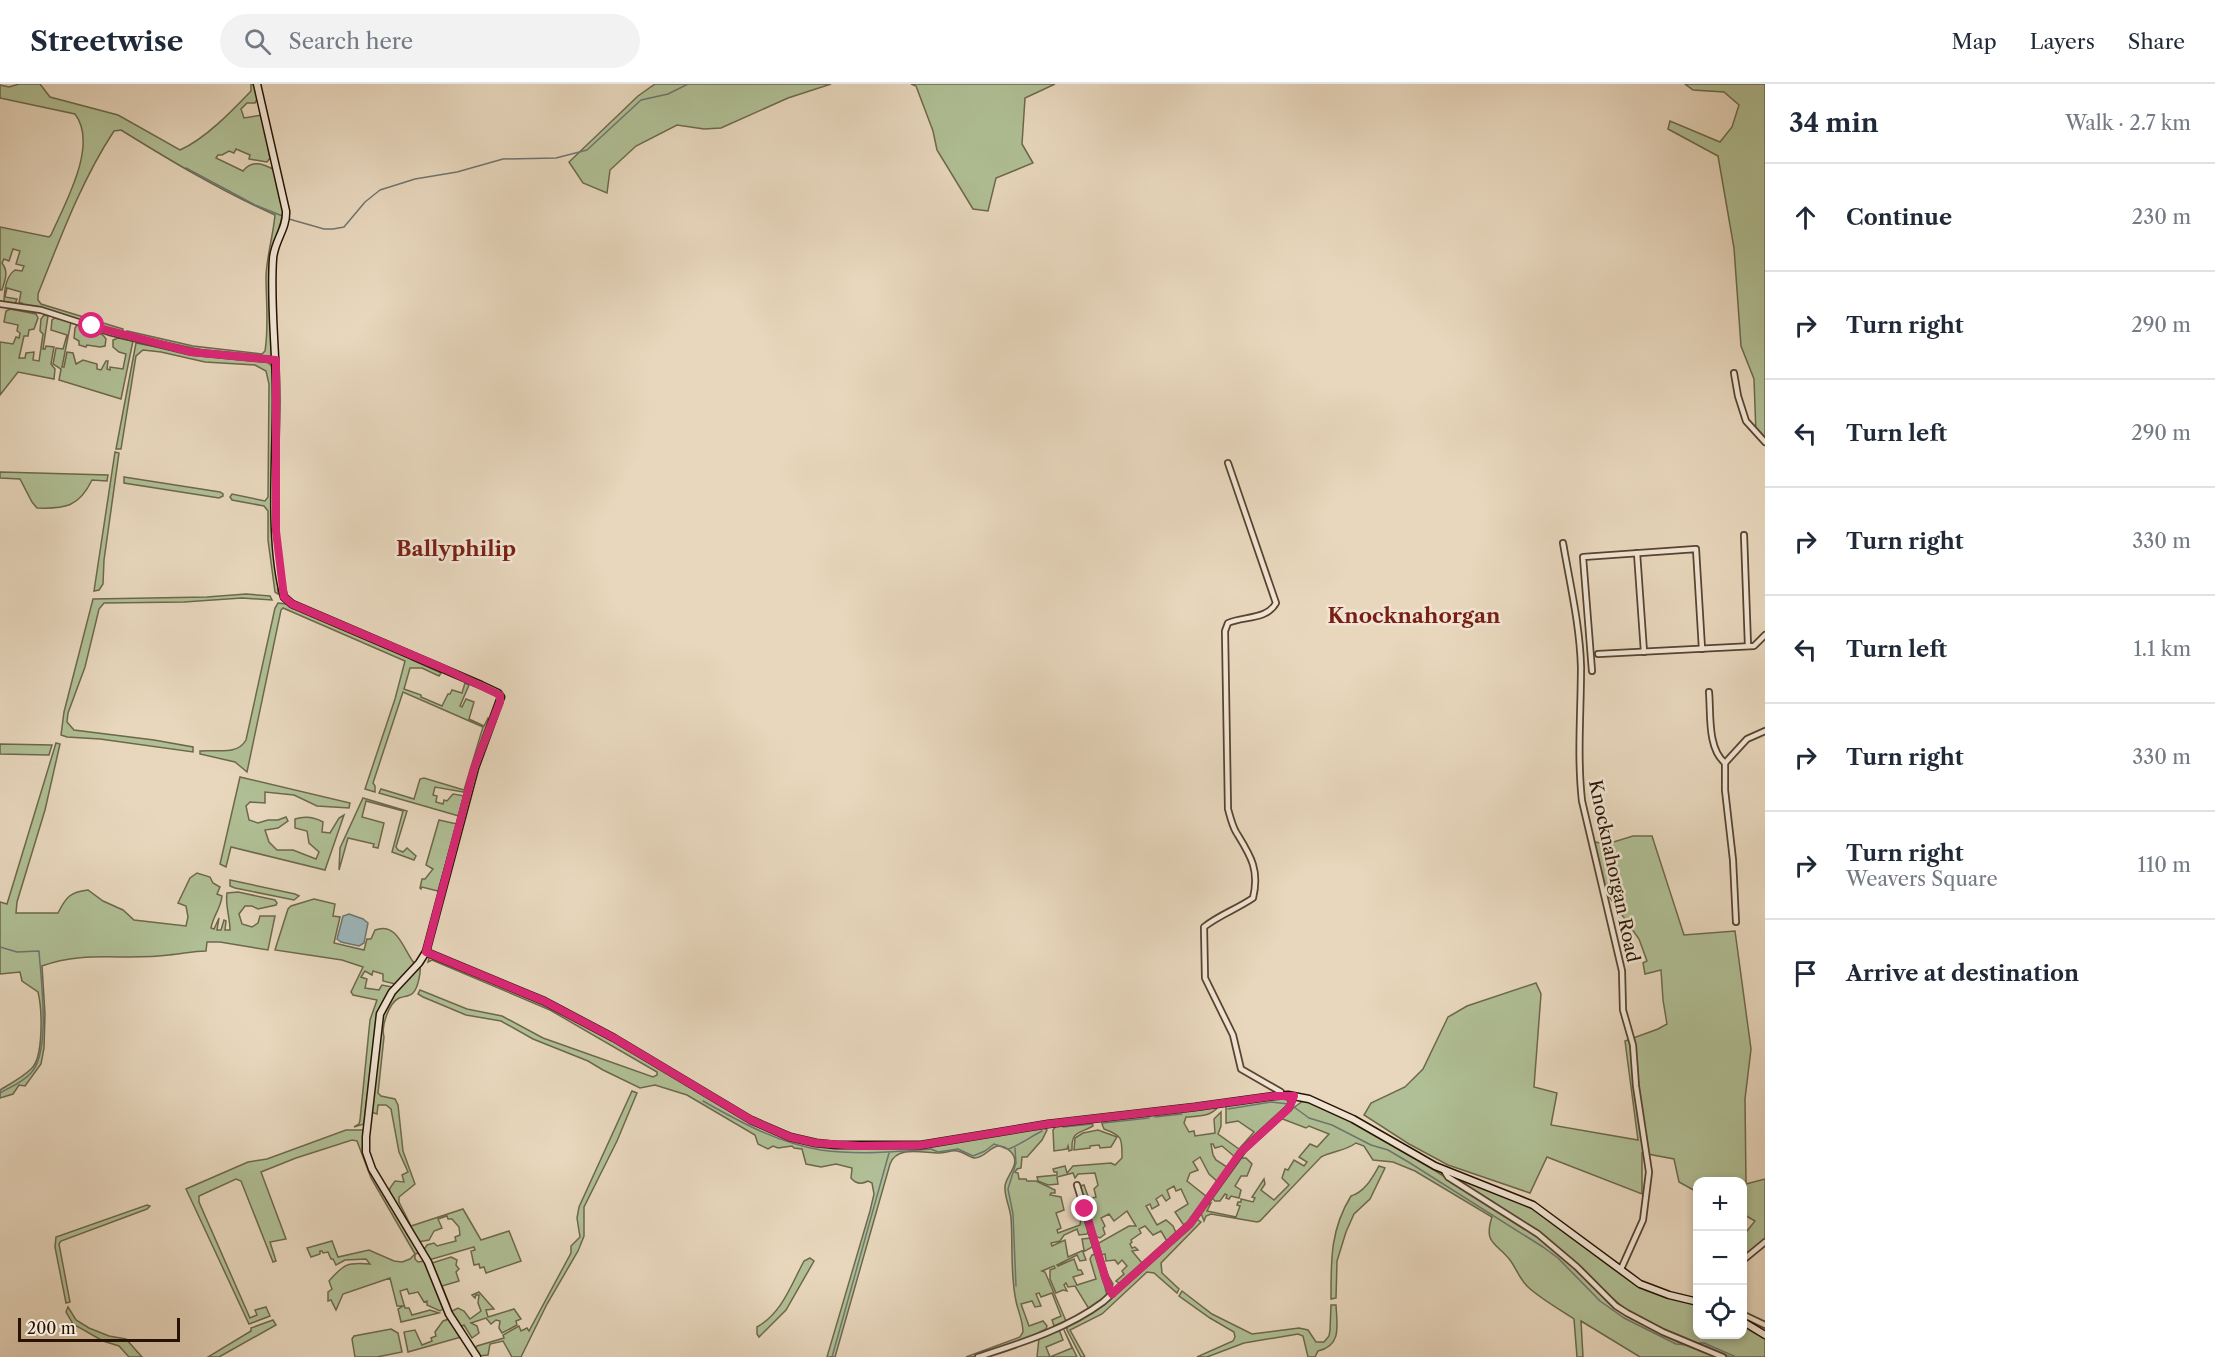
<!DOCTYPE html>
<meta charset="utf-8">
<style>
body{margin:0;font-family:"Libre Caslon Text",serif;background:#f2f2f3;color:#1f2937}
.controls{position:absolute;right:18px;bottom:18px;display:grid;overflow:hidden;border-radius:12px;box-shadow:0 3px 9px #0003}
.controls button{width:54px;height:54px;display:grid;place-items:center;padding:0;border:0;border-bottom:2px solid #e0e1e3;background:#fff;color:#1f2937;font:30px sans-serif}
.scale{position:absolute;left:18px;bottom:15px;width:162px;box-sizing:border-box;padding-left:6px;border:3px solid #291201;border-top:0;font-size:16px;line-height:21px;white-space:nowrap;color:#291201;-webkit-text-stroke:4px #f0e5d4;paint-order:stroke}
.stop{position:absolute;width:18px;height:18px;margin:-14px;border:4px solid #db2777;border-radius:50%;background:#fff}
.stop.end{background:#db2777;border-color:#fff;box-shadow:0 2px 6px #0008}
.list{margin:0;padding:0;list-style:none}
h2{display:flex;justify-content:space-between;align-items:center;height:78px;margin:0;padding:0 24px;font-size:26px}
h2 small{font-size:20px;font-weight:400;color:#747a83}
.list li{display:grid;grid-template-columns:39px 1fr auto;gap:18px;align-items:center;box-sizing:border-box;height:108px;padding:0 24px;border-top:2px solid #e0e1e3}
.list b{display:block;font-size:22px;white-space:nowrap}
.list p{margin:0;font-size:20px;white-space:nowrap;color:#747a83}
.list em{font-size:20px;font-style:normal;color:#747a83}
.icon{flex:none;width:33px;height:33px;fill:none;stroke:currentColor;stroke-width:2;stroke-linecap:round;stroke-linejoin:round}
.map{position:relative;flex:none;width:1765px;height:1273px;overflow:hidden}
header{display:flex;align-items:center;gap:36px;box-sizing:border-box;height:84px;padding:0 30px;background:#fff;border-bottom:2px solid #e0e1e3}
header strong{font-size:28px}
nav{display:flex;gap:33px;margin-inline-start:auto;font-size:21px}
.search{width:420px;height:54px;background:#f2f2f3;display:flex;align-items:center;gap:15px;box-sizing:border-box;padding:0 21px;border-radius:33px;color:#747a83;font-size:22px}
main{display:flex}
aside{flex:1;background:#fff}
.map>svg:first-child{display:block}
.green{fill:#b0bf95;stroke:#6c684b;stroke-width:1.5}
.water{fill:#9cb7bc;stroke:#6e7571;stroke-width:1.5}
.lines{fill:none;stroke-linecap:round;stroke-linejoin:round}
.stream{stroke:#6e7571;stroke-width:1.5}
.street-casing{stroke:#594330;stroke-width:8}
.secondary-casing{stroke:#291201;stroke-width:9}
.street{stroke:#f0e5d4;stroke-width:4.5}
.secondary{stroke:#f0e5d4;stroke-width:6}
.route{stroke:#db2777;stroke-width:8}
.labels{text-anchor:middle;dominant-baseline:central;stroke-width:5;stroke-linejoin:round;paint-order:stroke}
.street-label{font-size:18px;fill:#291201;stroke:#f0e5d4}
.quarter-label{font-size:21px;font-weight:bold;fill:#7a1f14;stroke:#f0e5d4}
</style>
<header>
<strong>Streetwise</strong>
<div class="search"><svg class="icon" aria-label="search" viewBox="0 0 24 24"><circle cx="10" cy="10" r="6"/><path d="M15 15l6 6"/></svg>Search here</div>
<nav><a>Map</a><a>Layers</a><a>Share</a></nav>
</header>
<main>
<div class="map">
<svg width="1765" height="1273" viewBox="0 0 1765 1273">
<rect width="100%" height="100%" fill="#e8d7bd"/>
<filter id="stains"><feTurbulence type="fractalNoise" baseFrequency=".00333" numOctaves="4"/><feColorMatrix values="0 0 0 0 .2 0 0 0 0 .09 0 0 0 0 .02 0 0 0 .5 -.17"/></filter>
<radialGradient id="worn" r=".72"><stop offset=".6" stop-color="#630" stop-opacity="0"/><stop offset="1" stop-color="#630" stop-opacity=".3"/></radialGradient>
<!-- green -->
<g class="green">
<path d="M19 0H40L50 13 118 31 180 66C205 55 232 27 251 7V0H255L258 13 255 19H247L241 25 244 34 262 31 270 74 267 78 249 75 250 71 236 65 234 69 229 67 222 71H218L216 74 243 87C252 75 263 80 275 86L284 128 283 141 274 157 271 176 273 273 217 269 126 250 127 247 193 262 262 270 265 267C269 242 266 217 266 192 267 171 273 152 275 131 221 107 171 77 121 46L114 47C81 97 60 155 38 210V216L41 220 123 245 122 249 40 223 22 221V219H19L21 208 7 204 5 213 17 215 15 220 4 219C4 208 6 192 15 186L22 187 24 182 16 180 20 167 13 165 9 177 4 175 2 179C9 188 5 196 2 206H0V143L49 153 51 151C64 121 99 61 75 30L0 14V1L9 3Z"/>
<polygon points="655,0 831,0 788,14 721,44 704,45 677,41 636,62 610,86 607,109 583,99 569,78 638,12"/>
<polygon points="911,0 1055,0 1025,14 1022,60 1033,79 996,94 988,127 973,125 937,66 933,47 916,2"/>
<polygon points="1685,0 1765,0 1765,355 1756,350 1754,295 1741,262 1734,164 1718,72 1668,45 1670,37 1720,58 1732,43 1739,21 1724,8 1693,6"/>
<polygon points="10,225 36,230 38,234 34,245 29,246 28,252 24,252 19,274 25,274 26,269 34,268 33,276 39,277 43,250 40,247 41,235 44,231 48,232 43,265 45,265 46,262 54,263 51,280 55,285 54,295 18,288 0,311 0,258 13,260 16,253 19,254 20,249 17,247 18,241 4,238 6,227"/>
<polygon points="55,234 71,238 62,283 64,283 67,268 73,269 76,280 83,276 97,280 97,285 101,286 106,277 108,277 107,285 110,286 110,283 123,285 126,270 119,268 113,263 113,256 118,254 133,257 121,315 59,296 61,285 53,280 56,264 63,265 67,251 51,246 52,236"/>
<polygon points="77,241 103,251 106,255 105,262 100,263 87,261 86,263 79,261 79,257 74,254 75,244"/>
<polygon points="136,259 205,272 267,278 273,283 278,510 275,508 268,456 268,427 264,422 232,416 230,413 232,410 265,417 268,413 269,300 266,287 255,281 205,278 161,268 143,266 136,272 121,365 116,365"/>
<polygon points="115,368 119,369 104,476 103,500 99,506 94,507"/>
<path d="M0 388 108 391 107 397 92 396C79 423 65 425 37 424L32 418 20 395 0 394Z"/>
<polygon points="124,393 220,408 223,410 223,412 219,414 124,399"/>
<polygon points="246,510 270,512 272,516 242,514 184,518 104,519 99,525 85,583 68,629 67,638 74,646 154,656 193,663 193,668 100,655 67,653 61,651 64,628 93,515 207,513"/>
<path d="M278 519 286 520 413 574 412 576 441 589 439 592 422 584H410L404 605 421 611V613L442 622 448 610H450L452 606 462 609 465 599 469 601 460 622 462 623 466 615 474 618 469 635 484 642 488 634 490 635 472 683 466 707 463 708 435 703 433 711 437 712 436 718 443 720 444 716 447 717 453 710 465 712 459 732 379 709 381 705 414 715 420 695 424 694 464 706 483 643 403 608 373 699 375 702V708L365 705 395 615 405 577 283 524 281 526 247 688 235 678 200 670V667C216 665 237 672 246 656L275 524Z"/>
<path d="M56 659 60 660 45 726 17 818 16 829H58C66 813 70 808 88 806L103 817 123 826 134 836 186 842 188 833 186 822 178 819 190 794 197 789 210 793 213 799 220 803 217 810 222 812C221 824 213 832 211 844L214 845 219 834 217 846H221L224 836 226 837 225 846H230C230 834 225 821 227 809L238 808 275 816 277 819 276 821 258 825 252 822H245L239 830 242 840 252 843 258 839 260 832H275L268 866 220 858H207L206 867C193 867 182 870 169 871 126 877 83 866 42 882L45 930 44 964 41 980 25 1002 19 1001 13 1010 0 1014V1006C10 1000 23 993 31 985 44 974 42 924 38 908L22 897 20 888 0 890V818L7 820Z"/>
<polygon points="0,660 52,661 49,671 0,670"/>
<path d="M240 693 350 719 349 724 317 722 294 711 265 708V719L250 718 246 722 249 736 258 739 268 736H278L286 733 288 737 278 744 265 746 269 758 277 766H293L316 775 319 768 309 759 307 747 295 744V735C305 732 314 733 323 738L322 748 330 749 339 734 344 731 325 786 231 763 226 783 220 780Z"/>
<polygon points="363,714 407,727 396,763 398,766 403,768 407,764 416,772 414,776 392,768 403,727 366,717 362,733 384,739 378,764 373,763 374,760 348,754 339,786 340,764"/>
<polygon points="439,736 457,740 438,807 422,803 421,805 420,804 422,795 425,795 433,785 426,781"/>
<polygon points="1633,752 1652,752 1684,851 1735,847 1751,965 1745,1015 1746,1100 1765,1095 1765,1155 1743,1175 1743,1152 1755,1137 1743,1130 1742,1098 1698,1098 1697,1108 1679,1098 1674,1075 1642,1069 1642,1110 1547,1073 1530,1109 1448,1081 1409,1060 1364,1031 1371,1019 1405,1003 1423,985 1448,933 1467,922 1536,899 1541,910 1534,1003 1557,1009 1551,1041 1638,1056 1625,957 1658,945 1667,940 1663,916 1661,886 1645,890 1643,879 1647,877 1639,855 1601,801 1594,758 1607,760"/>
<polygon points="230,796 295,810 299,812 294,816 235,804 230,802"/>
<path d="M314 815 335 820 333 832 340 833 334 859 364 866 367 855H371L375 846C398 837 404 868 415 880L395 900 383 897V890L373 887 372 891 365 887 361 893 367 895 365 904 379 906 382 901 392 903 378 930 376 938 364 1040 354 1043 359 1040 360 1036 370 936 377 916 353 911 351 908 363 883 342 876 275 866 288 825 291 822Z"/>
<path d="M432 873 551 924 600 949 750 1039 790 1055 861 1064H901L922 1063 1044 1044 1047 1046 1042 1056 1027 1073H1022L1021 1084 1017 1085 1015 1088 1018 1089 1019 1095H1026L1027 1097H1036L1055 1106V1109H1051L1050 1111 1061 1113 1064 1126 1056 1129 1061 1144 1057 1146 1058 1149 1080 1141 1081 1134 1084 1130 1089 1147 1087 1150 1079 1151 1077 1145 1064 1151 1060 1157 1051 1159 1052 1162 1065 1156 1068 1173 1084 1166 1082 1155 1091 1154 1094 1162 1083 1168 1086 1176 1080 1177 1077 1171 1057 1181 1058 1182 1074 1175 1078 1186H1081L1083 1190 1073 1193 1077 1201 1096 1195 1090 1175 1092 1171 1097 1170 1107 1212 1089 1225 1075 1202 1068 1203 1066 1199 1064 1201 1067 1207 1063 1206 1056 1209 1050 1195V1186L1055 1184 1054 1182 1042 1187 1045 1188 1066 1237 1054 1242 1052 1236 1061 1232 1052 1209 1041 1213 1039 1209 1036 1210 1041 1222 1035 1223 1032 1217 1021 1220 1029 1242 1043 1237 1047 1242 1046 1245 1028 1254 973 1273H966L1020 1253 1023 1248C1023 1237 1018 1227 1016 1217 1010 1190 1013 1161 1011 1134 1010 1123 1004 1112 1005 1102 1006 1091 1022 1080 1011 1068 994 1051 988 1075 974 1074 969 1073 964 1068 957 1067 951 1066 945 1069 939 1069 923 1069 897 1061 890 1080L835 1273H827L870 1127 874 1110 872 1099 868 1097C861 1101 856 1100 851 1094L852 1084 836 1080 821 1083 806 1080 802 1065 794 1064 792 1062 778 1064 773 1062 768 1065 758 1060 755 1051 687 1011 655 1001 640 1004 603 986 588 977 533 955 501 937 466 931 423 913 418 910 420 906 467 925 502 932 543 954 653 993 657 991V988L550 926 432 876 428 878 429 874Z"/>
<path d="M420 882C421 888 418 904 413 909 409 913 404 912 399 914 389 919 381 942 384 953L378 1009 381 1012 395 1015 398 1021 403 1067 415 1100 399 1113V1118L411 1142 463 1125 481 1156 509 1147 521 1177 486 1189 484 1183 480 1184 479 1180 474 1181 471 1167 475 1166 474 1163 429 1176 423 1167 427 1161 434 1159 437 1162 456 1157 455 1153 460 1151 459 1143 452 1135H448L447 1132 438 1135 442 1144 434 1147 429 1156 418 1158 389 1108 390 1104 395 1097 404 1098 402 1091 408 1088 399 1068 391 1025 386 1021H378L377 1030 371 1028 383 929 391 914Z"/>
<polygon points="632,1007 637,1009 617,1057 584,1123 584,1152 578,1167 547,1220 521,1273 512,1273 503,1257 490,1260 488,1271 479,1272 475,1264 477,1262 504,1254 503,1251 519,1242 521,1247 527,1244 529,1247 571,1169 571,1162 580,1153 577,1134 579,1123"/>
<path d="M1276 1014 1287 1016 1289 1019 1246 1059 1235 1073 1222 1062 1215 1064 1213 1060H1211L1213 1071 1216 1076 1227 1083 1218 1098 1209 1090 1200 1073 1193 1078 1198 1086 1190 1089 1187 1097 1207 1113 1186 1141 1183 1140 1175 1128 1188 1120 1181 1105 1176 1107 1174 1102 1167 1106 1170 1114 1166 1117 1162 1111 1156 1115 1159 1121 1152 1125 1150 1120 1146 1122 1157 1141 1166 1136 1173 1142 1177 1151 1168 1159 1161 1147 1153 1151 1145 1142 1139 1145 1141 1149 1131 1156 1132 1158 1130 1160 1132 1164 1135 1163 1138 1166 1132 1167 1142 1179 1146 1176 1145 1179 1120 1200 1116 1197 1124 1190 1122 1187 1127 1182 1122 1176 1118 1180 1115 1176 1106 1177 1105 1170 1101 1171 1106 1188 1113 1200 1112 1205 1111 1204 1097 1160 1129 1142H1136L1127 1127 1114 1137 1109 1130 1101 1134 1105 1142 1103 1144 1105 1150 1100 1154 1095 1152 1080 1102 1084 1101 1089 1115 1096 1113 1094 1105 1098 1101 1095 1089 1078 1090 1075 1094 1073 1089 1057 1093 1058 1100 1048 1101 1038 1097 1037 1093 1057 1091V1088H1054L1053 1085 1065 1082 1067 1089 1073 1082 1111 1079 1115 1081 1122 1074C1122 1054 1123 1052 1104 1045L1102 1040V1036L1218 1023C1210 1033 1199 1032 1186 1033L1184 1039 1189 1048 1194 1047 1195 1052 1215 1049 1214 1035 1221 1028V1042L1218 1050 1239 1065 1254 1048 1238 1037 1226 1039V1022Z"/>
<path d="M1304 1016 1347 1033 1412 1072 1539 1153 1576 1184 1604 1214 1625 1231 1680 1259 1716 1273H1640L1581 1237 1583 1273H1577L1574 1235C1559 1225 1541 1215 1528 1203 1520 1196 1516 1184 1510 1176 1497 1159 1483 1160 1492 1133L1415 1087 1393 1078 1373 1076 1364 1062 1356 1059C1345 1067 1333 1067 1321 1073L1260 1137 1257 1138 1211 1130 1206 1132 1204 1137 1201 1129 1207 1121 1211 1119 1207 1127 1236 1133 1240 1122 1237 1121 1238 1118H1241V1115L1253 1118 1255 1114 1252 1113 1264 1095 1265 1100 1261 1106 1274 1116 1289 1101 1282 1094 1285 1085 1288 1086 1294 1076 1304 1082 1307 1078 1299 1073 1310 1060 1317 1063 1329 1050 1309 1042 1306 1044 1280 1034Z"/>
<path d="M1092 1038 1093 1042C1079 1050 1071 1047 1072 1066L1069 1067 1068 1062 1067 1065 1054 1067 1053 1046 1056 1042Z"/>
<path d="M346 1046H363C362 1086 399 1134 419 1169L415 1170V1175L418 1178 425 1177 435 1200 443 1225 440 1227 427 1221V1217L424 1218 418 1208 409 1210 407 1205 400 1207 405 1224H409L412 1231 430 1226 439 1229 401 1238 398 1225 403 1222H397L390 1194 343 1210 336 1226 331 1216 328 1217V1208L332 1205 329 1197C344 1180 347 1178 370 1180L366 1175 345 1176 336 1181 333 1175H331L328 1168 323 1169 322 1167H320V1170L311 1173 307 1164 332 1157 338 1173 369 1166 394 1177 402 1178 410 1175 415 1170 371 1094 357 1057 352 1056 296 1074 261 1088 286 1155 270 1158 276 1177 273 1178 241 1097 236 1095 199 1112V1118L250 1234 257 1231 255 1226 266 1223 270 1232 249 1240 186 1105 248 1078 267 1075Z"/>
<polygon points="1098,1046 1117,1053 1111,1063 1100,1064 1099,1061 1090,1062 1090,1064 1074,1066 1075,1054 1083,1049"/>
<polygon points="1240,1074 1246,1074 1252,1080 1247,1092 1241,1092 1235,1102 1241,1106 1239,1114 1231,1112 1229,1115 1226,1114 1227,1111 1225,1110 1220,1117 1215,1117 1212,1114"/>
<path d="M1379 1082 1385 1084 1370 1115 1354 1130 1346 1148 1337 1177 1336 1214 1331 1215C1331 1177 1330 1146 1351 1112 1365 1108 1372 1094 1379 1082Z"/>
<polygon points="1448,1090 1506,1111 1545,1130 1639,1201 1697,1220 1698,1250 1742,1250 1743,1238 1765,1253 1765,1273 1730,1273 1663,1245 1628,1227 1607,1210 1578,1181 1540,1149"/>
<polygon points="147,1121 150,1122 147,1125 61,1157 59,1160 70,1218 66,1219 55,1163 56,1153"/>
<polygon points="1197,1135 1201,1138 1161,1179 1162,1189 1179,1205 1177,1209 1154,1189 1147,1188 1102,1230 1070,1246 1085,1273 1081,1273 1067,1246 1067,1242 1103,1221 1178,1155"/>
<polygon points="451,1173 457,1176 456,1181 459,1185 456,1188 459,1197 442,1202 450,1222 432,1179"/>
<path d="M810 1174 814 1177 786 1226 759 1253 757 1250V1243C782 1229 791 1201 804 1177Z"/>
<path d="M1182 1207 1212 1230 1252 1250 1299 1244 1308 1246 1316 1258H1324L1329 1252 1330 1246 1331 1221H1336C1337 1241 1342 1262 1318 1267L1315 1273H1308L1303 1252 1298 1250 1244 1259 1207 1273H1197L1233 1257 1235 1253 1234 1248 1210 1234 1179 1212Z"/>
<polygon points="479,1208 494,1225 486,1226 488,1233 514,1225 521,1235 516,1237 517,1241 502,1249 499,1244 500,1237 496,1236 491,1240 486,1234 471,1239 477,1242 479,1249 472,1254 464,1241 460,1243 450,1228 458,1224 464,1227 470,1235 481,1227 478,1219 479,1211 476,1211 475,1214 472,1211"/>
<polygon points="68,1223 76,1236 89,1244 109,1252 126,1255 142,1273 129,1273 119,1262 103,1257 73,1240 66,1228"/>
<polygon points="449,1235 461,1253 408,1268 404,1248 415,1246 422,1261 432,1257 431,1254 436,1252 435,1248 443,1237"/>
<polygon points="273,1236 276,1241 219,1273 208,1273 251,1247 251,1244"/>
<polygon points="391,1245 398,1249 402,1268 377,1273 355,1273 352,1255 354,1252"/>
<polygon points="1064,1246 1077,1273 1037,1273 1039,1254 1058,1247 1060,1248 1063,1256 1046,1263 1050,1273 1072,1264"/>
</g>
<!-- water -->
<polygon class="water" points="349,830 363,835 368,839 364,859 359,862 341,858 337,855 343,832"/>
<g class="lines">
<!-- stream -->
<g class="stream">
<polyline points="186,84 255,121 285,133"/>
<polyline points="289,135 324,145 333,145 344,143 365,118 380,106 415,95 457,88 503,75 556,74 587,66 641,16 668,10 688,0"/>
<path d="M0 863 17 868 39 867C41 896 51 968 31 989 22 999 10 1003 0 1009"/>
<path d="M703 1017C740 1038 778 1059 821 1066 857 1071 895 1068 931 1065L938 1068 958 1065 973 1072 985 1067 994 1060C999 1061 1003 1064 1008 1065 1013 1065 1035 1050 1042 1047"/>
<polyline points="1294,1023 1309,1034 1332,1041 1371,1061 1388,1066 1410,1079 1543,1163 1558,1174 1600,1217 1624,1234 1676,1260 1687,1261"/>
<polyline points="1228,1025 1271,1018 1288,1020"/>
<polyline points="1155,1033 1182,1030"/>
<polyline points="1103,1039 1149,1034"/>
<polyline points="1063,1043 1092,1040"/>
<polyline points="1015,1064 1016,1079 1008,1105 1013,1130 1016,1202"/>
<polyline points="1694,1259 1704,1259 1736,1273"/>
<polyline points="832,1273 889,1069"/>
</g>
<!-- street casing -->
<g class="street-casing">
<g id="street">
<polyline points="0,220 41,226 109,248 191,268 276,276"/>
<polyline points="1734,289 1738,312 1746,337 1765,358"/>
<path d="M1228 379 1276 519C1267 536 1243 532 1228 539L1225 547 1228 725C1230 732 1232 741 1236 748 1250 771 1260 785 1253 814 1237 825 1219 831 1204 843L1205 894 1233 951 1241 985 1281 1008V1011"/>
<polyline points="1744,451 1748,562"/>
<path d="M1563 459C1570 500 1580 542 1581 583 1581 628 1577 672 1582 717L1622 887 1623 926 1633 961 1636 1002 1649 1088 1643 1136 1621 1185"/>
<polyline points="1637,469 1644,568"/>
<polyline points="1598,570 1754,562 1765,551"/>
<polyline points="1592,587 1583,473 1696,465 1702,565"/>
<path d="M1709 608C1711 629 1707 664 1725 679V706L1733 776 1736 838"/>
<polyline points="1725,679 1747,655 1765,647"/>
<polyline points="1443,1085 1448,1093 1538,1150 1577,1183 1616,1222 1627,1229 1663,1248 1723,1273"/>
<polyline points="1077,1101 1106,1196 1112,1210"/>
<polyline points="1742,1177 1765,1158"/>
<polyline points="1742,1230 1765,1241"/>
<path d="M978 1273C1021 1259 1067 1245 1103 1218L1190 1140 1244 1065 1289 1024 1294 1012"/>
</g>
</g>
<!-- secondary casing -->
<g class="secondary-casing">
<g id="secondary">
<path d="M257 0 286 127C287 145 274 157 273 175 270 219 276 264 276 308 277 370 268 454 284 513L292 520 481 601 498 609 501 613 475 684 426 868 419 879 392 908 380 930 366 1053V1068L372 1085 428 1178 449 1230 477 1273"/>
<polyline points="426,868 544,917 614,954 751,1036 790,1053 816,1059 836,1061 921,1061 1048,1040 1195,1023 1274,1012 1288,1011 1309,1015 1353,1035 1435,1082 1533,1121 1640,1200 1669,1211 1698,1218"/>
<polyline points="1742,1237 1765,1251"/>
</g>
</g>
<!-- street -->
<use href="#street" class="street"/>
<!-- secondary -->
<use href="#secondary" class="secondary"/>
</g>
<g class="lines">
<!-- route -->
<polyline class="route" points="92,242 191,268 276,276 276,447 284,513 292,520 445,585 500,611 500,618 474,684 426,868 544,917 614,954 751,1036 790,1053 816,1059 860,1062 921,1061 1048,1040 1195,1023 1274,1012 1294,1012 1289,1024 1240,1069 1190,1140 1112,1210 1106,1196 1085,1125"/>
</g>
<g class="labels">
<!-- street labels -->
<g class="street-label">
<text transform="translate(1614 787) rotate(78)">Knocknahorgan Road</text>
</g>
<!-- quarter labels -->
<g class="quarter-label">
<text x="456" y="464">Ballyphilip</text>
<text x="1414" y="531">Knocknahorgan</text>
</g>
</g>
<rect width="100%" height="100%" filter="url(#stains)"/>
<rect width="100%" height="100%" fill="url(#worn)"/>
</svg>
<div class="controls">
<button>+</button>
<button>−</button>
<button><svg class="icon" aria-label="locate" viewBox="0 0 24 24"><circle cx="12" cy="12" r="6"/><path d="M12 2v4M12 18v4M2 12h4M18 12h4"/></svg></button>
</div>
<div class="scale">200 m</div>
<div class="stop" style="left:92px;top:242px"></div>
<div class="stop end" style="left:1085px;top:1125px"></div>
</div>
<aside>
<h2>34 min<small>Walk · 2.7 km</small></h2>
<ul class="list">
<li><svg class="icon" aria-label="ahead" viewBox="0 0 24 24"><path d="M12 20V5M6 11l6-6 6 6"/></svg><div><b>Continue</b></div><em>230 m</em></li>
<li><svg class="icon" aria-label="right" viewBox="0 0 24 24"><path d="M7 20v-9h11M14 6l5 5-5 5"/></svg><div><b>Turn right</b></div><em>290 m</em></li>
<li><svg class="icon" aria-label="left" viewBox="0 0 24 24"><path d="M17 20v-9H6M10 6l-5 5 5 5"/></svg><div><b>Turn left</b></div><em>290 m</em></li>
<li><svg class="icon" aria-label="right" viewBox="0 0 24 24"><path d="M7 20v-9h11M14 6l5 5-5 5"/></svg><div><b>Turn right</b></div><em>330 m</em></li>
<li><svg class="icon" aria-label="left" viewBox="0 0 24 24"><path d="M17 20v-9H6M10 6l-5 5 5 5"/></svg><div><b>Turn left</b></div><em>1.1 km</em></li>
<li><svg class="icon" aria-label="right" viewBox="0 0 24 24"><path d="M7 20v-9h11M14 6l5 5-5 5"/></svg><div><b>Turn right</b></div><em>330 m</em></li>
<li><svg class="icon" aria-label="right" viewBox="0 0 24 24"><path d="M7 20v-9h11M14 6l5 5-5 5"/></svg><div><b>Turn right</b><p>Weavers Square</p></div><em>110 m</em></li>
<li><svg class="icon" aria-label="arrive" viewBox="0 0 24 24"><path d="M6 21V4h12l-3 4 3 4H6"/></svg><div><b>Arrive at destination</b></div></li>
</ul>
</aside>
</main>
